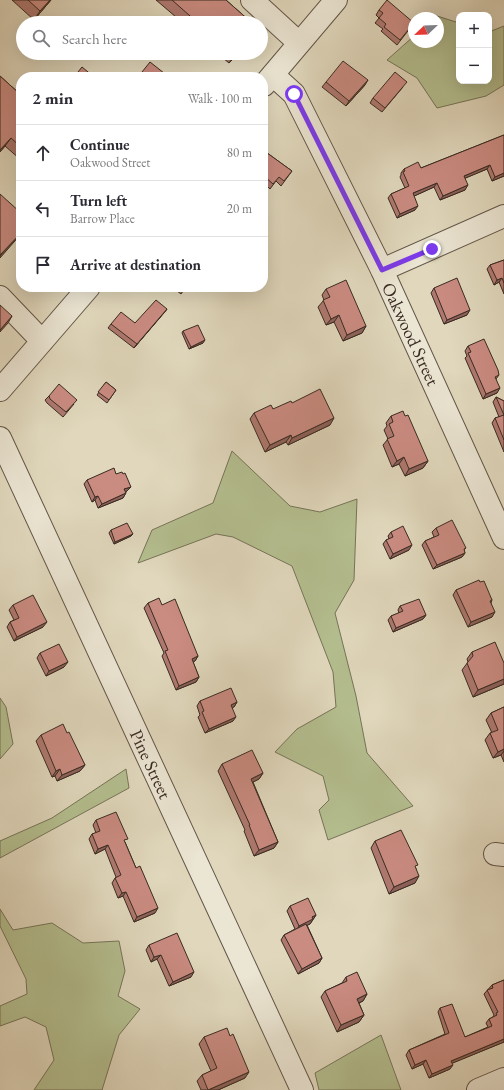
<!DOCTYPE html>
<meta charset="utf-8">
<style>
body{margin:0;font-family:"EB Garamond",serif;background:#f7f7f7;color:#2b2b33}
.controls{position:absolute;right:12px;top:12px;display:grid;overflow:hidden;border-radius:8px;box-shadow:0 4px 16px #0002}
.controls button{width:36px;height:36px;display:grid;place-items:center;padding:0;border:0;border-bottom:1px solid #e1e1e2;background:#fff;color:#2b2b33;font:20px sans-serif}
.compass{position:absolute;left:408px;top:12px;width:36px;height:36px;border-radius:50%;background:#fff;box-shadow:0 4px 16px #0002;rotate:247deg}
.stop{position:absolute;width:12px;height:12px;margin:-9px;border:3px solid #7c3aed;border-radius:50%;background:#fff}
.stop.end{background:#7c3aed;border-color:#fff;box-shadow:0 1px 4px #0008}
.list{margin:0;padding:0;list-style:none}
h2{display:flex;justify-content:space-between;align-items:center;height:52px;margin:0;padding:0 16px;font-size:17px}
h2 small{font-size:13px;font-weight:400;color:#7c7c81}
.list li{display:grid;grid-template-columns:26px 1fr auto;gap:12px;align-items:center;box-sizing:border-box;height:56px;padding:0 16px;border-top:1px solid #e1e1e2}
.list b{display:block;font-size:15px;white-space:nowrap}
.list p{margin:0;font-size:13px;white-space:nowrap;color:#7c7c81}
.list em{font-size:13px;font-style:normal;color:#7c7c81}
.icon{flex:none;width:22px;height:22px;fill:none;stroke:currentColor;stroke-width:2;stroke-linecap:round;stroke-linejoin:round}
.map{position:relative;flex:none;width:504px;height:1090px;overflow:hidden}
.search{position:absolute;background:#fff;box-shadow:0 4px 16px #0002;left:16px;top:16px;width:252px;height:44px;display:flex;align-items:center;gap:10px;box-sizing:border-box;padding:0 14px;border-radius:22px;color:#7c7c81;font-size:15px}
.panel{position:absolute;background:#fff;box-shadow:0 4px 16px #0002;left:16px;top:72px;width:252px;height:220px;border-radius:16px}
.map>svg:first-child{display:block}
.green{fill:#b4be8f;stroke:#767458}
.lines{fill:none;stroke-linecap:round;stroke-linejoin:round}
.minor-casing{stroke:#635648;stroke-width:24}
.minor{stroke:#ebe5d3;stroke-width:22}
.wall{fill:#ae786f;stroke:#392b22}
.shaded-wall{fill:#8d615a;stroke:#392b22}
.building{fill:#ca8b81;stroke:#392b22}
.route{stroke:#7c3aed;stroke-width:5}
.labels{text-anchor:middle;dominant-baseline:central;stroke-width:3;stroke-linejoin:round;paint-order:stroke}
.street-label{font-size:18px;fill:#392b22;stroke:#ebe5d3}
</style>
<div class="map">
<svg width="504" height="1090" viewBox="0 0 504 1090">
<rect width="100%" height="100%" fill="#e0d7bc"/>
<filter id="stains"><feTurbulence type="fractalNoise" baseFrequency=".005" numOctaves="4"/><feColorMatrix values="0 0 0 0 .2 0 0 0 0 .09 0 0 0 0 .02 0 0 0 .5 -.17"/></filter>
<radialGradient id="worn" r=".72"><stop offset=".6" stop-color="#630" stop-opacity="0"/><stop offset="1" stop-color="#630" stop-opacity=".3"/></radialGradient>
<!-- green -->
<g class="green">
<polygon points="437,16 459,23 459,81 489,81 489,32 504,26 504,85 486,96 437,108 417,78 387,60 414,36 414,42 438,42 438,18 434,18"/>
<polygon points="232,451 290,506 320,512 357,499 354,580 335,613 356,696 367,753 413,806 328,840 319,810 329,800 323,776 275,752 297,729 336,707 333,672 292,566 233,537 216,534 138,563 152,530 213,503"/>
<polygon points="0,698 6,707 13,744 0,759"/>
<polygon points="126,769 129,788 0,858 0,841 52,818"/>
<polygon points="0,909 13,930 52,923 83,943 119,941 125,971 118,996 140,1009 119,1035 102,1090 34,1090 54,1060 46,1027 25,1017 0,1026 0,1006 27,994 26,979 0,926"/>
<polygon points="381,1035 401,1090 319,1090 315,1073"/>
</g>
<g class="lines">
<!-- minor casing -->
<g class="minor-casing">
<g id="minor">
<polyline points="252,0 299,43"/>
<polyline points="273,75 294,94 382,270 504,538"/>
<polyline points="264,85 336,0"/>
<polyline points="382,270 504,216"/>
<polyline points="0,297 42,341"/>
<polyline points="0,390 89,287"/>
<polyline points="0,438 302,1090"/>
<polyline points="495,854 504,855"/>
<polyline points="478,1090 504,1079"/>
</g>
</g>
<!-- minor -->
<use href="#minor" class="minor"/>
</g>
<!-- wall -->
<g class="wall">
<polygon points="12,0 51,0 34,20"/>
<polygon points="156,0 226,0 252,23 183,23"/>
<polygon points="379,10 414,23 397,45 381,31 383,29 375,23 379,18 376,15"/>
<polygon points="217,53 239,53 229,63"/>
<polygon points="0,76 21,95 21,160 5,146 0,152"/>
<polygon points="326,82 365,85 346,106 322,87"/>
<polygon points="403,87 382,112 370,103 373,98"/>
<polygon points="504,135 504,176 492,181 487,169 465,178 465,190 440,200 434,187 414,196 415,210 397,218 388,198 391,194 405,188 400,177 401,175 401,173 404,169 421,168"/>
<polygon points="263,150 292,171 281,186 276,181 270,189 263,182"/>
<polygon points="504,260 504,294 499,282 494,285 487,269 490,265"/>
<polygon points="172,287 186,287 181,294"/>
<polygon points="434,288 467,315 444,324 431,293"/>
<polygon points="326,289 366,326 362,333 343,341 334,322 326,325 318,307 324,300 322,295"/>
<polygon points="167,309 134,348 108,328 111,324 135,323"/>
<polygon points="183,331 203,343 189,349 182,333"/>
<polygon points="468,346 499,375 496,379 497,393 483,399 465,358 467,356 465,351"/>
<polygon points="106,382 116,390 107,403 97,395"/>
<polygon points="49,396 74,404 63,417 47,403 45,400"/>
<polygon points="496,397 504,401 504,452 492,423 495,418 499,417 493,402"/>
<polygon points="273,409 330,425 288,445 286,442 265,452 250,419 254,413"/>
<polygon points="391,416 428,461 423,468 405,476 399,464 392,467 383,445 388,439 384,430 387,426 386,423"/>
<polygon points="116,474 131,487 126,492 123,498 98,508 95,500 92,502 84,484 87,480"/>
<polygon points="436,528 466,548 464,550 465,553 462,557 433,569 422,545 425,541 434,537 432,532"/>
<polygon points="111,530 133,534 131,536 114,544 109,533"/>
<polygon points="391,532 409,550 390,559 383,544 386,540 389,539 388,536"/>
<polygon points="480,582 492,600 491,603 492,617 468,627 453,595 456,590"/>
<polygon points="148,603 162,605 198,656 195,661 193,662 199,677 196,682 176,690 162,656 164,653 144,608"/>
<polygon points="13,605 43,627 14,641 7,627 10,622 14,620 9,610"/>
<polygon points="400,606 426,615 423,619 393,632 388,620 391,616 399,613 398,610"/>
<polygon points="472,652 504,663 504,684 473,697 462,670 468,662 467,659"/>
<polygon points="40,653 64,667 46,676 37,658"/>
<polygon points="200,701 237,702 234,707 232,707 233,721 205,733 198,717 200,715 197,706"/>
<polygon points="504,707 504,762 501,755 493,758 485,740 490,733 492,733 486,720 491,713"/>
<polygon points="67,733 85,765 80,771 57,781 55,776 52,777 36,741 41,735"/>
<polygon points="222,764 263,773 259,779 253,782 278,842 274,848 254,856 244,831 245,830 218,771"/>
<polygon points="96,820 125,842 155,913 134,922 123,896 118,898 112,883 115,878 116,877 105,849 95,854 89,839 92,834 96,833 93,825"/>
<polygon points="375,841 416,868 415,883 389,894 371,848"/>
<polygon points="290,906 316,915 310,924 307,925 322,958 319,963 298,974 281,940 284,935 295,929 287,911"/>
<polygon points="149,945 191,977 169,986 157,959 151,962 146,950"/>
<polygon points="346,977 367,994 363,1001 359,1003 364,1015 359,1022 337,1032 321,997 325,991 342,983"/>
<polygon points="504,980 504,1042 452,1063 450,1069 429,1078 423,1064 412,1069 406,1055 409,1050 445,1034 438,1012 440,1008 465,1037 488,1027 486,1023 489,1019 493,1017 494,1015 484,994 492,985"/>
<polygon points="230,1036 245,1078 218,1090 201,1090 197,1081 202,1075 211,1071 199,1044 204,1037"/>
</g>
<!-- shaded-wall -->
<g class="shaded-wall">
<polygon points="50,0 51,0 34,20 40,11"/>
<polygon points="237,53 239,53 229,63 235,55"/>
<polygon points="368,80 365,85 346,106 349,101"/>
<polygon points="11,138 5,146 0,152 0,150"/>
<polygon points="490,165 487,169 461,180 464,176"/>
<polygon points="504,173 504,176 492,181 495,177"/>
<polygon points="437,183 434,187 410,198 413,193"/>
<polygon points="468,185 465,190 440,200 443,196"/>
<polygon points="418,206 415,210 397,218 400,214"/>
<polygon points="21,233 21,234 0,258 0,256"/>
<polygon points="502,278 499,282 494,285 497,280"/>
<polygon points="167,309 164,313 134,348 137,344"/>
<polygon points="470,310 467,315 444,324 447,320"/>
<polygon points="339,315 334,322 326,325 331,319"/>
<polygon points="12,316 8,323 0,332 0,330"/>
<polygon points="366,326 362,333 343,341 347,335"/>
<polygon points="205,340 203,343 189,349 191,347"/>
<polygon points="500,388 497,393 483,399 486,394"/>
<polygon points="334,418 330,425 288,445 292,438"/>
<polygon points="291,435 286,442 265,452 270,445"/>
<polygon points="404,457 399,464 392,467 397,461"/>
<polygon points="428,461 423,468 405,476 409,469"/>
<polygon points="131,487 127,491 121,494 124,489"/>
<polygon points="126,493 123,498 98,508 102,504"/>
<polygon points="98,496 95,500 92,502 95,497"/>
<polygon points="133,534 131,536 114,544 115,542"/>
<polygon points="412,545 409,550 390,559 393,554"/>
<polygon points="465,553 462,557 433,569 437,565"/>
<polygon points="495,612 492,617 468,627 471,622"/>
<polygon points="426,615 423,619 393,632 396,628"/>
<polygon points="47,622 43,627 14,641 17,637"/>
<polygon points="198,656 195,661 189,664 192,659"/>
<polygon points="68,662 64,667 46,676 49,671"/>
<polygon points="199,677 196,682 176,690 179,686"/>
<polygon points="504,679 504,684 473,697 478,690"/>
<polygon points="237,702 234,707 228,709 231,705"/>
<polygon points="236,717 233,721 205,733 209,729"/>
<polygon points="504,749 504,751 501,755 493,758 498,752"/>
<polygon points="85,765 80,771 57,781 62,775"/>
<polygon points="60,769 55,776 52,777 56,771"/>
<polygon points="263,773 259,779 247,785 251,779"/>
<polygon points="278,842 274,848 254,856 259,850"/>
<polygon points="108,845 105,849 95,854 98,849"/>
<polygon points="419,876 415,883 389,894 394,887"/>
<polygon points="126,892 123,896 118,898 122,893"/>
<polygon points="158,908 155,913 134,922 137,917"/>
<polygon points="316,915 310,924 296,931 299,926 312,917"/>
<polygon points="161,955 157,959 151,962 154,957"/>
<polygon points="322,958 319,963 298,974 302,969"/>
<polygon points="194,972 191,977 169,986 173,982"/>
<polygon points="367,994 363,1001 352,1006 357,999"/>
<polygon points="364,1015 359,1022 337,1032 341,1025"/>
<polygon points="504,1039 504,1042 448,1065 451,1061"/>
<polygon points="426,1060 423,1064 412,1069 415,1065"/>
<polygon points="453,1065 450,1069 429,1078 432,1074"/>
<polygon points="249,1072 245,1078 218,1090 208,1090"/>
</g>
<!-- building -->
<g class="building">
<polygon points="28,0 50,0 40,11"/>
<polygon points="172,0 226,0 252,23 198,23"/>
<polygon points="387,0 414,23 400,40 384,27 386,24 379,18 383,13 379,10"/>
<polygon points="343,61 368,80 349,101 326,82"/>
<polygon points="150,62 169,77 138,77"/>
<polygon points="82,67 94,77 74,77"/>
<polygon points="395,72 407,82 385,108 373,98"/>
<polygon points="0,76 21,95 21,147 11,138 0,150"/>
<polygon points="504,135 504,173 495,177 490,165 464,176 468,185 443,196 437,183 413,193 418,206 400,214 391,194 409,186 403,172 405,171 404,169 418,162 421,168"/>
<polygon points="263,150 292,171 284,181 279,177 273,184 263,175"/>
<polygon points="0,194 21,213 21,233 0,255"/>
<polygon points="504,260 504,283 502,278 497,280 490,265"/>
<polygon points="457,278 470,310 447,320 434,288"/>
<polygon points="346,280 366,326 347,335 339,315 331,319 323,300 330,297 326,289"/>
<polygon points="156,300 167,309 137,344 111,324 121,312 135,323"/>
<polygon points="0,305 12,316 0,330"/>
<polygon points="198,325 205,340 191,347 183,331"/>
<polygon points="484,339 498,370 499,375 495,377 500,388 486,394 468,353 471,352 468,346"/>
<polygon points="106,382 116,390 109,400 98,392"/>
<polygon points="59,384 77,400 66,412 50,399 49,396"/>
<polygon points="320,389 334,418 292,438 291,435 270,445 254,413 271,405 273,409 291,401 292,403"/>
<polygon points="496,397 504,401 504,440 495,418 504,415"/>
<polygon points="403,411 405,416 408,415 428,461 409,469 404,457 397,461 387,439 394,436 389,424 393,422 391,416"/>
<polygon points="114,468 116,474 122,472 123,474 125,473 131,487 124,489 126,493 102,504 98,496 95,497 87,480"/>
<polygon points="452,520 466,548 464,549 465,553 437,565 425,541 439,535 436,528"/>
<polygon points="127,523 133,534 115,542 111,530"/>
<polygon points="403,526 412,545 393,554 386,540 393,537 391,532"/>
<polygon points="479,580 480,582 484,581 492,600 490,601 495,612 471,622 456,590"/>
<polygon points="33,595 47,622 17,637 10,622 19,618 13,605"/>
<polygon points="159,598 162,605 175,599 198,656 192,659 199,677 179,686 165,651 168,650 148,603"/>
<polygon points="419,599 426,615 396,628 391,616 403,611 400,606"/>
<polygon points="495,642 504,663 504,679 478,690 467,663 473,656 472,652"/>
<polygon points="59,644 68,662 49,671 40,653"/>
<polygon points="231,688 237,702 231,705 236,717 209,729 202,712 204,711 200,701"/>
<polygon points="504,707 504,749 498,752 490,733 498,730 491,713"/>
<polygon points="63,724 67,733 69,732 85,765 62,775 60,769 56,771 41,735"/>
<polygon points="252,750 263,773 251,779 278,842 259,850 249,825 250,825 222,764"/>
<polygon points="116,812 128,839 124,840 136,868 140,866 158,908 137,917 126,892 122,893 115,878 121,875 108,845 98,849 92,834 100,831 96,820"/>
<polygon points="401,830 418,865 415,866 419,876 394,887 375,841"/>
<polygon points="308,898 316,915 312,917 313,919 299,926 290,906"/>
<polygon points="306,924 322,958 302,969 284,935"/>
<polygon points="177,933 194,972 173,982 161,955 154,957 149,945"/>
<polygon points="357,972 367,994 357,999 364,1015 341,1025 325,991 347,981 346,977"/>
<polygon points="504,980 504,1039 451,1061 453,1065 432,1074 426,1060 415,1065 409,1050 449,1033 440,1008 452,1004 465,1037 492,1026 489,1019 497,1015 496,1013 498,1012 487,990 493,988 492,985"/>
<polygon points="227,1028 230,1036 233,1034 249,1072 208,1090 202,1075 217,1068 204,1037"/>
</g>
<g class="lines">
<!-- route -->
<polyline class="route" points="294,94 382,270 432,249"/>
</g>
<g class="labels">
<!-- street labels -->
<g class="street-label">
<text transform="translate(411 334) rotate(65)">Oakwood Street</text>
<text transform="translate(151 764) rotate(65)">Pine Street</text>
</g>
</g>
<rect width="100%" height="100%" filter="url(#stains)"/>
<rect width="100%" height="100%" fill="url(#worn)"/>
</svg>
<div class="controls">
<button>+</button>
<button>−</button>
</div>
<svg class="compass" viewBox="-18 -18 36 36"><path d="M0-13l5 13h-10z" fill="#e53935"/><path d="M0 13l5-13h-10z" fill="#7c7c81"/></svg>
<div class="stop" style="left:294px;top:94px"></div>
<div class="stop end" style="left:432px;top:249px"></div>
<div class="search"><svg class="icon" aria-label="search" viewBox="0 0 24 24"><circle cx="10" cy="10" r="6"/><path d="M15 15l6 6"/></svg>Search here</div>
<section class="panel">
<h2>2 min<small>Walk · 100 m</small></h2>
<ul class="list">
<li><svg class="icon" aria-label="ahead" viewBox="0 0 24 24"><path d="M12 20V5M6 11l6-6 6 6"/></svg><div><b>Continue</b><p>Oakwood Street</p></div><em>80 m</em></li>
<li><svg class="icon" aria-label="left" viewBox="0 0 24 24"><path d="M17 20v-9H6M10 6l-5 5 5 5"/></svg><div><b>Turn left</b><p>Barrow Place</p></div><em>20 m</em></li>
<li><svg class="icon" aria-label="arrive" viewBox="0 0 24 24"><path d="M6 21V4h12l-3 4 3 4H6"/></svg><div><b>Arrive at destination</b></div></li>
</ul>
</section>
</div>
